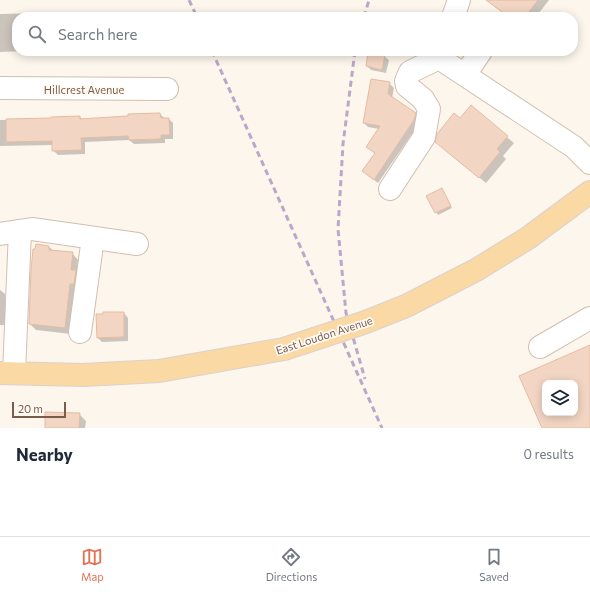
<!DOCTYPE html>
<style>
body{margin:0;font-family:Commissioner,sans-serif;background:#f2f2f3;color:#1f2937}
.controls{position:absolute;right:12px;bottom:12px;display:grid;overflow:hidden;border-radius:8px;box-shadow:0 2px 10px #0003}
.controls button{width:36px;height:36px;display:grid;place-items:center;padding:0;border:0;border-bottom:1px solid #e0e1e3;background:#fff;color:#1f2937;font:20px sans-serif}
.scale{position:absolute;left:12px;bottom:10px;width:54px;box-sizing:border-box;padding-left:4px;border:2px solid #7a5c4d;border-top:0;font-size:11px;line-height:14px;white-space:nowrap;color:#7a5c4d;-webkit-text-stroke:3px #fffaf3;paint-order:stroke}
.list{margin:0;padding:0;list-style:none}
h2{display:flex;justify-content:space-between;align-items:center;height:52px;margin:0;padding:0 16px;font-size:17px}
h2 small{font-size:13px;font-weight:400;color:#747a83}
.icon{flex:none;width:22px;height:22px;fill:none;stroke:currentColor;stroke-width:2;stroke-linecap:round;stroke-linejoin:round}
.map{position:relative;flex:none;width:590px;height:428px;overflow:hidden}
.search{position:absolute;background:#fff;box-shadow:0 2px 10px #0003;left:12px;right:12px;top:12px;height:44px;display:flex;align-items:center;gap:10px;box-sizing:border-box;padding:0 14px;border-radius:16px;color:#747a83;font-size:15px}
.sheet{height:108px;background:#fff}
nav{display:flex;justify-content:space-around;align-items:center;box-sizing:border-box;height:56px;border-top:1px solid #e0e1e3;background:#fff;font-size:11px;color:#747a83}
nav a{display:grid;justify-items:center;gap:2px}
nav .on{color:#e76f51}
.map>svg:first-child{display:block}
.shadow{fill:#0003}
.building{fill:#f3d5c3;stroke:#e6bba3;fill-rule:evenodd}
.lines{fill:none;stroke-linecap:round;stroke-linejoin:round}
.minor-casing{stroke:#d1beb0;stroke-width:24}
.major-casing{stroke:#dad1cd;stroke-width:24}
.minor{stroke:#fff;stroke-width:22}
.major{stroke:#fbd9a5;stroke-width:22}
.rail{stroke:#b9a8c9;stroke-width:3;stroke-dasharray:6 4;stroke-linecap:butt}
.major-bridge-casing{stroke:#dad1cd;stroke-width:24;stroke-linecap:butt}
.major-bridge{stroke:#fbd9a5;stroke-width:22}
.labels{text-anchor:middle;dominant-baseline:central;stroke-width:3.5;stroke-linejoin:round;paint-order:stroke}
.street-label{font-size:11px;fill:#7a5c4d;stroke:#fffaf3}
</style>
<div class="map">
<svg width="590" height="428" viewBox="0 0 590 428">
<rect width="100%" height="100%" fill="#fdf6ec"/>
<!-- shadow -->
<g class="shadow">
<polygon points="489,0 549,0 536,17 508,17 495,7 488,1"/>
<polygon points="41,13 45,17 17,17 17,51 27,51 0,52 0,14"/>
<polygon points="384,56 389,60 386,73 371,70 367,66"/>
<polygon points="389,83 394,88 392,98 419,118 418,125 378,183 363,171 376,154 367,147 379,129 368,127 364,123"/>
<polygon points="471,107 514,143 503,156 506,159 486,183 443,148"/>
<polygon points="160,114 165,119 169,119 173,123 173,139 165,139 165,143 134,144 129,140 85,142 85,154 58,155 53,150 53,145 0,146 0,120 52,119 80,117 83,120"/>
<polygon points="442,190 452,208 438,215 428,196"/>
<polygon points="49,247 54,251 72,253 78,260 71,334 36,330 30,324"/>
<polygon points="0,290 5,294 6,325 0,325"/>
<polygon points="124,313 128,318 128,341 102,342 98,338"/>
<polygon points="79,414 86,421 85,428 46,428"/>
</g>
<!-- building -->
<g class="building">
<polygon points="486,0 538,0 525,17 509,17"/>
<polygon points="368,52 385,55 382,70 366,66"/>
<polygon points="371,79 390,82 388,94 416,113 414,120 374,180 362,171 375,153 366,147 380,126 363,123"/>
<polygon points="471,105 508,136 497,149 500,152 479,178 435,142 437,134 454,113 460,118"/>
<polygon points="160,113 161,118 169,118 170,135 161,135 161,139 129,140 128,136 81,138 82,150 52,151 52,141 6,142 6,119 51,118 51,117 80,116 80,119 128,116 128,114"/>
<polygon points="442,188 451,206 435,213 426,196"/>
<polygon points="36,244 49,246 49,250 73,252 71,270 76,270 74,284 70,284 65,328 29,324 31,270 33,249 35,249"/>
<polygon points="103,312 124,312 124,337 97,338 96,314 103,314"/>
<path d="M590 345V428H542L519 376ZM545 383H575V413H545Z"/>
<polygon points="45,412 80,413 79,428 45,428"/>
</g>
<g class="lines">
<!-- minor casing -->
<g class="minor-casing">
<g id="minor">
<polyline points="453,17 459,0"/>
<polyline points="441,51 439,58 574,147 590,163"/>
<polyline points="465,75 481,51"/>
<polyline points="0,88 167,89"/>
<polyline points="390,189 424,137 429,109 423,99 407,86 406,81 410,72 439,58"/>
<polyline points="0,234 32,229 137,244"/>
<polyline points="80,332 93,238"/>
<polyline points="540,347 590,318"/>
<polyline points="14,373 20,231"/>
</g>
</g>
<!-- major casing -->
<g class="major-casing">
<g id="major">
<polyline points="406,306 476,270 528,238 590,192"/>
<polyline points="0,373 83,375 159,371 284,349"/>
</g>
</g>
<!-- minor -->
<use href="#minor" class="minor"/>
<!-- major -->
<use href="#major" class="major"/>
<!-- rail -->
<g class="rail">
<polyline points="189,0 197,17"/>
<polyline points="364,17 369,0"/>
<polyline points="212,51 382,428"/>
<polyline points="355,51 343,144 338,229 346,313 365,379"/>
</g>
<!-- major-bridge casing -->
<g class="major-bridge-casing">
<polyline id="major-bridge" points="284,349 363,323 406,306"/>
</g>
<!-- major-bridge -->
<use href="#major-bridge" class="major-bridge"/>
</g>
<g class="labels">
<!-- street labels -->
<g class="street-label">
<text x="84" y="89">Hillcrest Avenue</text>
<text transform="translate(324 335) rotate(-18)">East Loudon Avenue</text>
</g>
</g>
</svg>
<div class="controls">
<button><svg class="icon" aria-label="layers" viewBox="0 0 24 24"><path d="M12 4l9 5-9 5-9-5zM3 14l9 5 9-5"/></svg></button>
</div>
<div class="scale">20 m</div>
<div class="search"><svg class="icon" aria-label="search" viewBox="0 0 24 24"><circle cx="10" cy="10" r="6"/><path d="M15 15l6 6"/></svg>Search here</div>
</div>
<section class="sheet">
<h2>Nearby<small>0 results</small></h2>
<ul class="list">
</ul>
</section>
<nav>
<a class="on"><svg class="icon" aria-label="map" viewBox="0 0 24 24"><path d="M3 6l6-2 6 2 6-2v14l-6 2-6-2-6 2zM9 4v14M15 6v14"/></svg>Map</a>
<a><svg class="icon" aria-label="directions" viewBox="0 0 24 24"><path d="M12 3l9 9-9 9-9-9zM9 14v-3h6M13 9l2 2-2 2"/></svg>Directions</a>
<a><svg class="icon" aria-label="saved" viewBox="0 0 24 24"><path d="M7 4h10v16l-5-4-5 4z"/></svg>Saved</a>
</nav>
